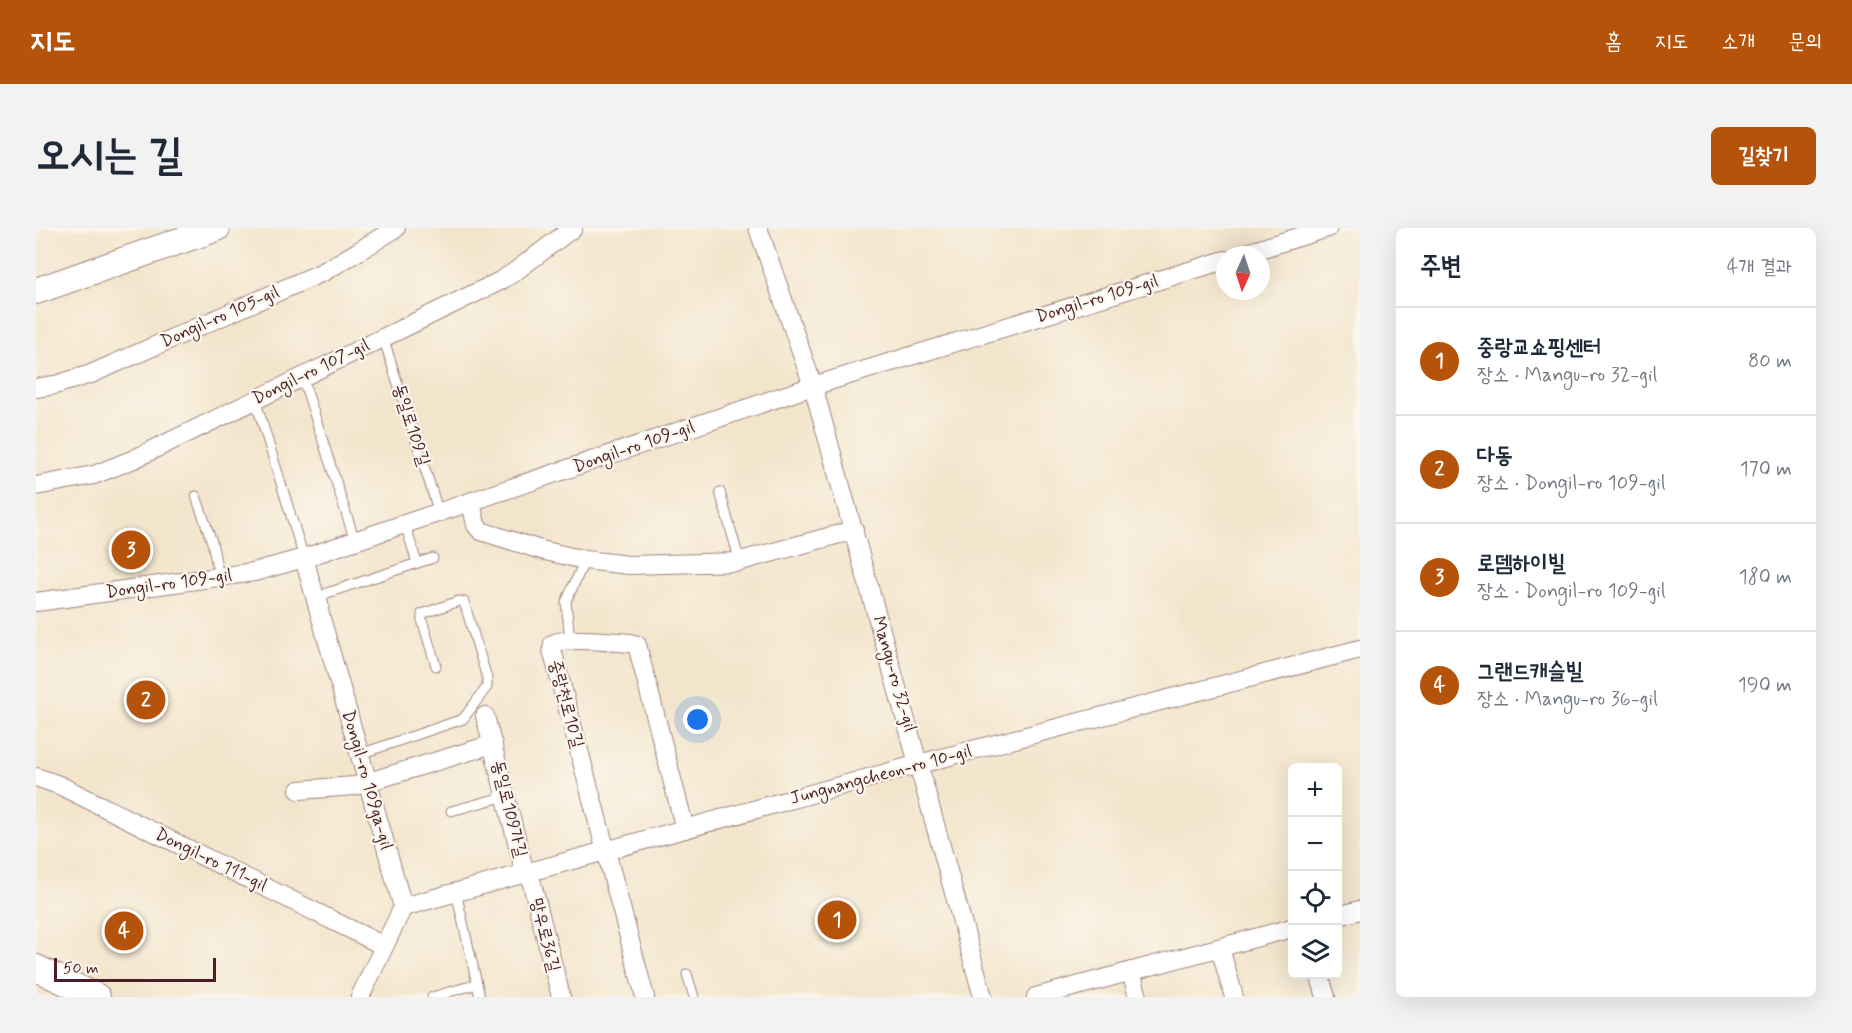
<!DOCTYPE html>
<html lang="ko">
<meta charset="utf-8">
<style>
body{margin:0;font-family:Mynerve,"Poor Story",sans-serif;background:#f2f2f3;color:#1f2937}
.controls{position:absolute;right:18px;bottom:18px;display:grid;overflow:hidden;border-radius:9px;box-shadow:0 6px 24px #0002}
.controls button{width:54px;height:54px;display:grid;place-items:center;padding:0;border:0;border-bottom:2px solid #e0e1e3;background:#fff;color:#1f2937;font:30px sans-serif}
.compass{position:absolute;left:1180px;top:18px;width:54px;height:54px;border-radius:50%;background:#fff;box-shadow:0 6px 24px #0002;rotate:183deg}
.scale{position:absolute;left:18px;bottom:15px;width:162px;box-sizing:border-box;padding-left:6px;border:3px solid #4a1f2b;border-top:0;font-size:16px;line-height:21px;white-space:nowrap;color:#4a1f2b;-webkit-text-stroke:4px #fbf7ec;paint-order:stroke}
.you{position:absolute;left:662px;top:492px;width:21px;height:21px;margin:-15px;border:4px solid #fff;border-radius:50%;background:#1a73e8;box-shadow:0 0 0 9px #1a73e833}
.badge{display:grid;place-items:center;width:39px;height:39px;border-radius:50%;background:#b45309;color:#fff;font-size:20px;font-weight:700}
.pin{position:absolute;translate:-50% -50%;border:3px solid #fff;box-shadow:0 2px 6px #0006}
.list{margin:0;padding:0;list-style:none}
h2{display:flex;justify-content:space-between;align-items:center;height:78px;margin:0;padding:0 24px;font-size:26px}
h2 small{font-size:20px;font-weight:400;color:#747a83}
.list li{display:grid;grid-template-columns:39px 1fr auto;gap:18px;align-items:center;box-sizing:border-box;height:108px;padding:0 24px;border-top:2px solid #e0e1e3}
.list b{display:block;font-size:22px;white-space:nowrap}
.list p{margin:0;font-size:20px;white-space:nowrap;color:#747a83}
.list em{font-size:20px;font-style:normal;color:#747a83}
.icon{flex:none;width:33px;height:33px;fill:none;stroke:currentColor;stroke-width:2;stroke-linecap:round;stroke-linejoin:round}
.map{position:relative;flex:none;width:1324px;height:769px;overflow:hidden;border-radius:9px}
header{display:flex;align-items:center;gap:36px;box-sizing:border-box;height:84px;padding:0 30px;background:#b45309;color:#fff}
header strong{font-size:28px}
nav{display:flex;gap:33px;margin-inline-start:auto;font-size:21px}
.intro{display:flex;align-items:center;justify-content:space-between;box-sizing:border-box;height:144px;padding:0 36px}
h1{margin:0;font-size:42px}
.button{padding:15px 27px;border-radius:9px;background:#b45309;color:#fff;font-size:21px;font-weight:700}
main{display:flex;gap:36px;padding:0 36px}
aside{flex:1;background:#fff;border-radius:9px;box-shadow:0 6px 24px #0002}
.map>svg:first-child{display:block}
.lines{fill:none;stroke-linecap:round;stroke-linejoin:round}
.lane-casing{stroke:#9e827c;stroke-width:11}
.street-casing{stroke:#9e827c;stroke-width:20}
.secondary-casing{stroke:#9e827c;stroke-width:28}
.lane{stroke:#fff;stroke-width:9}
.street{stroke:#fff;stroke-width:18}
.secondary{stroke:#fff;stroke-width:26}
.labels{text-anchor:middle;dominant-baseline:central;stroke-width:4.5;stroke-linejoin:round;paint-order:stroke}
.street-label{font-size:18px;fill:#4a1f2b;stroke:#fbf7ec}
</style>
<header>
<strong>지도</strong>
<nav><a>홈</a><a>지도</a><a>소개</a><a>문의</a></nav>
</header>
<div class="intro"><h1>오시는 길</h1><a class="button">길찾기</a></div>
<main>
<div class="map">
<svg width="1324" height="769" viewBox="0 0 1324 769">
<rect width="100%" height="100%" fill="#fbf7ec"/>
<filter id="ink" filterUnits="userSpaceOnUse"><feTurbulence type="fractalNoise" baseFrequency=".0167" numOctaves="2"/><feDisplacementMap in="SourceGraphic" scale="12" xChannelSelector="R" yChannelSelector="G"/><feConvolveMatrix kernelMatrix="1 2 1 2 8 2 1 2 1" color-interpolation-filters="sRGB"/></filter>
<filter id="wash" filterUnits="userSpaceOnUse"><feTurbulence type="fractalNoise" baseFrequency=".008" numOctaves="4" result="noise"/><feDisplacementMap in="SourceGraphic" scale="24" xChannelSelector="R" yChannelSelector="G"/><feGaussianBlur stdDeviation="1.35" result="paint"/><feColorMatrix in="noise" values="0 0 0 0 0 0 0 0 0 0 0 0 0 0 0 0 0 1.4 0 .05"/><feComposite in="paint" operator="in"/></filter>
<g filter="url(#wash)">
<rect width="100%" height="100%" fill="#f3e5cc"/>
</g>
<g filter="url(#ink)">
<g class="lines">
<!-- lane casing -->
<g class="lane-casing">
<g id="lane">
<polyline points="347,109 403,285"/>
<polyline points="266,148 319,313"/>
<polyline points="219,171 268,330"/>
<polyline points="684,264 704,334"/>
<polyline points="160,268 176,314 183,349"/>
<polyline points="369,296 381,335"/>
<polyline points="288,378 286,370 288,367 291,365 397,330"/>
<polyline points="534,412 530,374 549,332"/>
<polyline points="330,524 427,491 451,459 451,450 428,374 423,373 386,386 386,392 400,438"/>
<polyline points="415,583 470,568"/>
<polyline points="420,664 444,769"/>
<polyline points="651,746 658,769"/>
<polyline points="396,769 441,756"/>
</g>
</g>
<!-- street casing -->
<g class="street-casing">
<g id="street">
<polyline points="722,0 777,158 947,769"/>
<polyline points="1204,27 1292,0"/>
<polyline points="0,160 19,157 55,146 287,44 323,23 360,0"/>
<polyline points="0,258 58,247 98,231 464,53 477,45 537,0"/>
<polyline points="435,274 440,297 445,303 505,322 549,332 593,337 701,334 818,302"/>
<polyline points="268,330 367,679 324,769"/>
<polyline points="0,374 218,344 268,330 777,158 1189,32"/>
<polyline points="449,488 489,645"/>
<polyline points="0,549 23,557 348,718"/>
<polyline points="263,562 319,558 457,516"/>
<polyline points="493,644 525,769"/>
<polyline points="367,679 883,536 1324,421"/>
<polyline points="1302,688 1324,682"/>
<polyline points="1184,720 1198,769"/>
<polyline points="1095,743 1102,769"/>
<polyline points="1283,746 1290,769"/>
<path d="M609 769 516 422 517 416C530 408 577 414 595 415L601 417 649 601"/>
<polyline points="1000,769 1256,700"/>
</g>
</g>
<!-- secondary casing -->
<g class="secondary-casing">
<g id="secondary">
<polyline points="0,63 181,0"/>
<polyline points="0,740 61,769"/>
</g>
</g>
<!-- lane -->
<use href="#lane" class="lane"/>
<!-- street -->
<use href="#street" class="street"/>
<!-- secondary -->
<use href="#secondary" class="secondary"/>
</g>
</g>
<g class="labels">
<!-- street labels -->
<g class="street-label">
<text transform="translate(1061 71) rotate(-17)">Dongil-ro 109-gil</text>
<text transform="translate(184 89) rotate(-24)">Dongil-ro 105-gil</text>
<text transform="translate(275 144) rotate(-26)">Dongil-ro 107-gil</text>
<text transform="translate(375 197) rotate(72)">동일로109길</text>
<text transform="translate(598 219) rotate(-19)">Dongil-ro 109-gil</text>
<text transform="translate(133 356) rotate(-8)">Dongil-ro 109-gil</text>
<text transform="translate(858 446) rotate(74)">Mangu-ro 32-gil</text>
<text transform="translate(530 476) rotate(75)">중랑천로10길</text>
<text transform="translate(845 547) rotate(-15)">Jungnangcheon-ro 10-gil</text>
<text transform="translate(331 552) rotate(74)">Dongil-ro 109ga-gil</text>
<text transform="translate(473 581) rotate(76)">동일로109가길</text>
<text transform="translate(175 632) rotate(26)">Dongil-ro 111-gil</text>
<text transform="translate(509 707) rotate(76)">망우로36길</text>
</g>
</g>
</svg>
<div class="controls">
<button>+</button>
<button>−</button>
<button><svg class="icon" aria-label="locate" viewBox="0 0 24 24"><circle cx="12" cy="12" r="6"/><path d="M12 2v4M12 18v4M2 12h4M18 12h4"/></svg></button>
<button><svg class="icon" aria-label="layers" viewBox="0 0 24 24"><path d="M12 4l9 5-9 5-9-5zM3 14l9 5 9-5"/></svg></button>
</div>
<svg class="compass" viewBox="-18 -18 36 36"><path d="M0-13l5 13h-10z" fill="#e53935"/><path d="M0 13l5-13h-10z" fill="#747a83"/></svg>
<div class="scale">50 m</div>
<div class="you"></div>
<div class="pin badge" style="left:801px;top:692px">1</div>
<div class="pin badge" style="left:110px;top:472px">2</div>
<div class="pin badge" style="left:95px;top:322px">3</div>
<div class="pin badge" style="left:88px;top:703px">4</div>
</div>
<aside>
<h2>주변<small>4개 결과</small></h2>
<ul class="list">
<li><span class="badge">1</span><div><b>중랑교쇼핑센터</b><p>장소 · Mangu-ro 32-gil</p></div><em>80 m</em></li>
<li><span class="badge">2</span><div><b>다동</b><p>장소 · Dongil-ro 109-gil</p></div><em>170 m</em></li>
<li><span class="badge">3</span><div><b>로뎀하이빌</b><p>장소 · Dongil-ro 109-gil</p></div><em>180 m</em></li>
<li><span class="badge">4</span><div><b>그랜드캐슬빌</b><p>장소 · Mangu-ro 36-gil</p></div><em>190 m</em></li>
</ul>
</aside>
</main>
